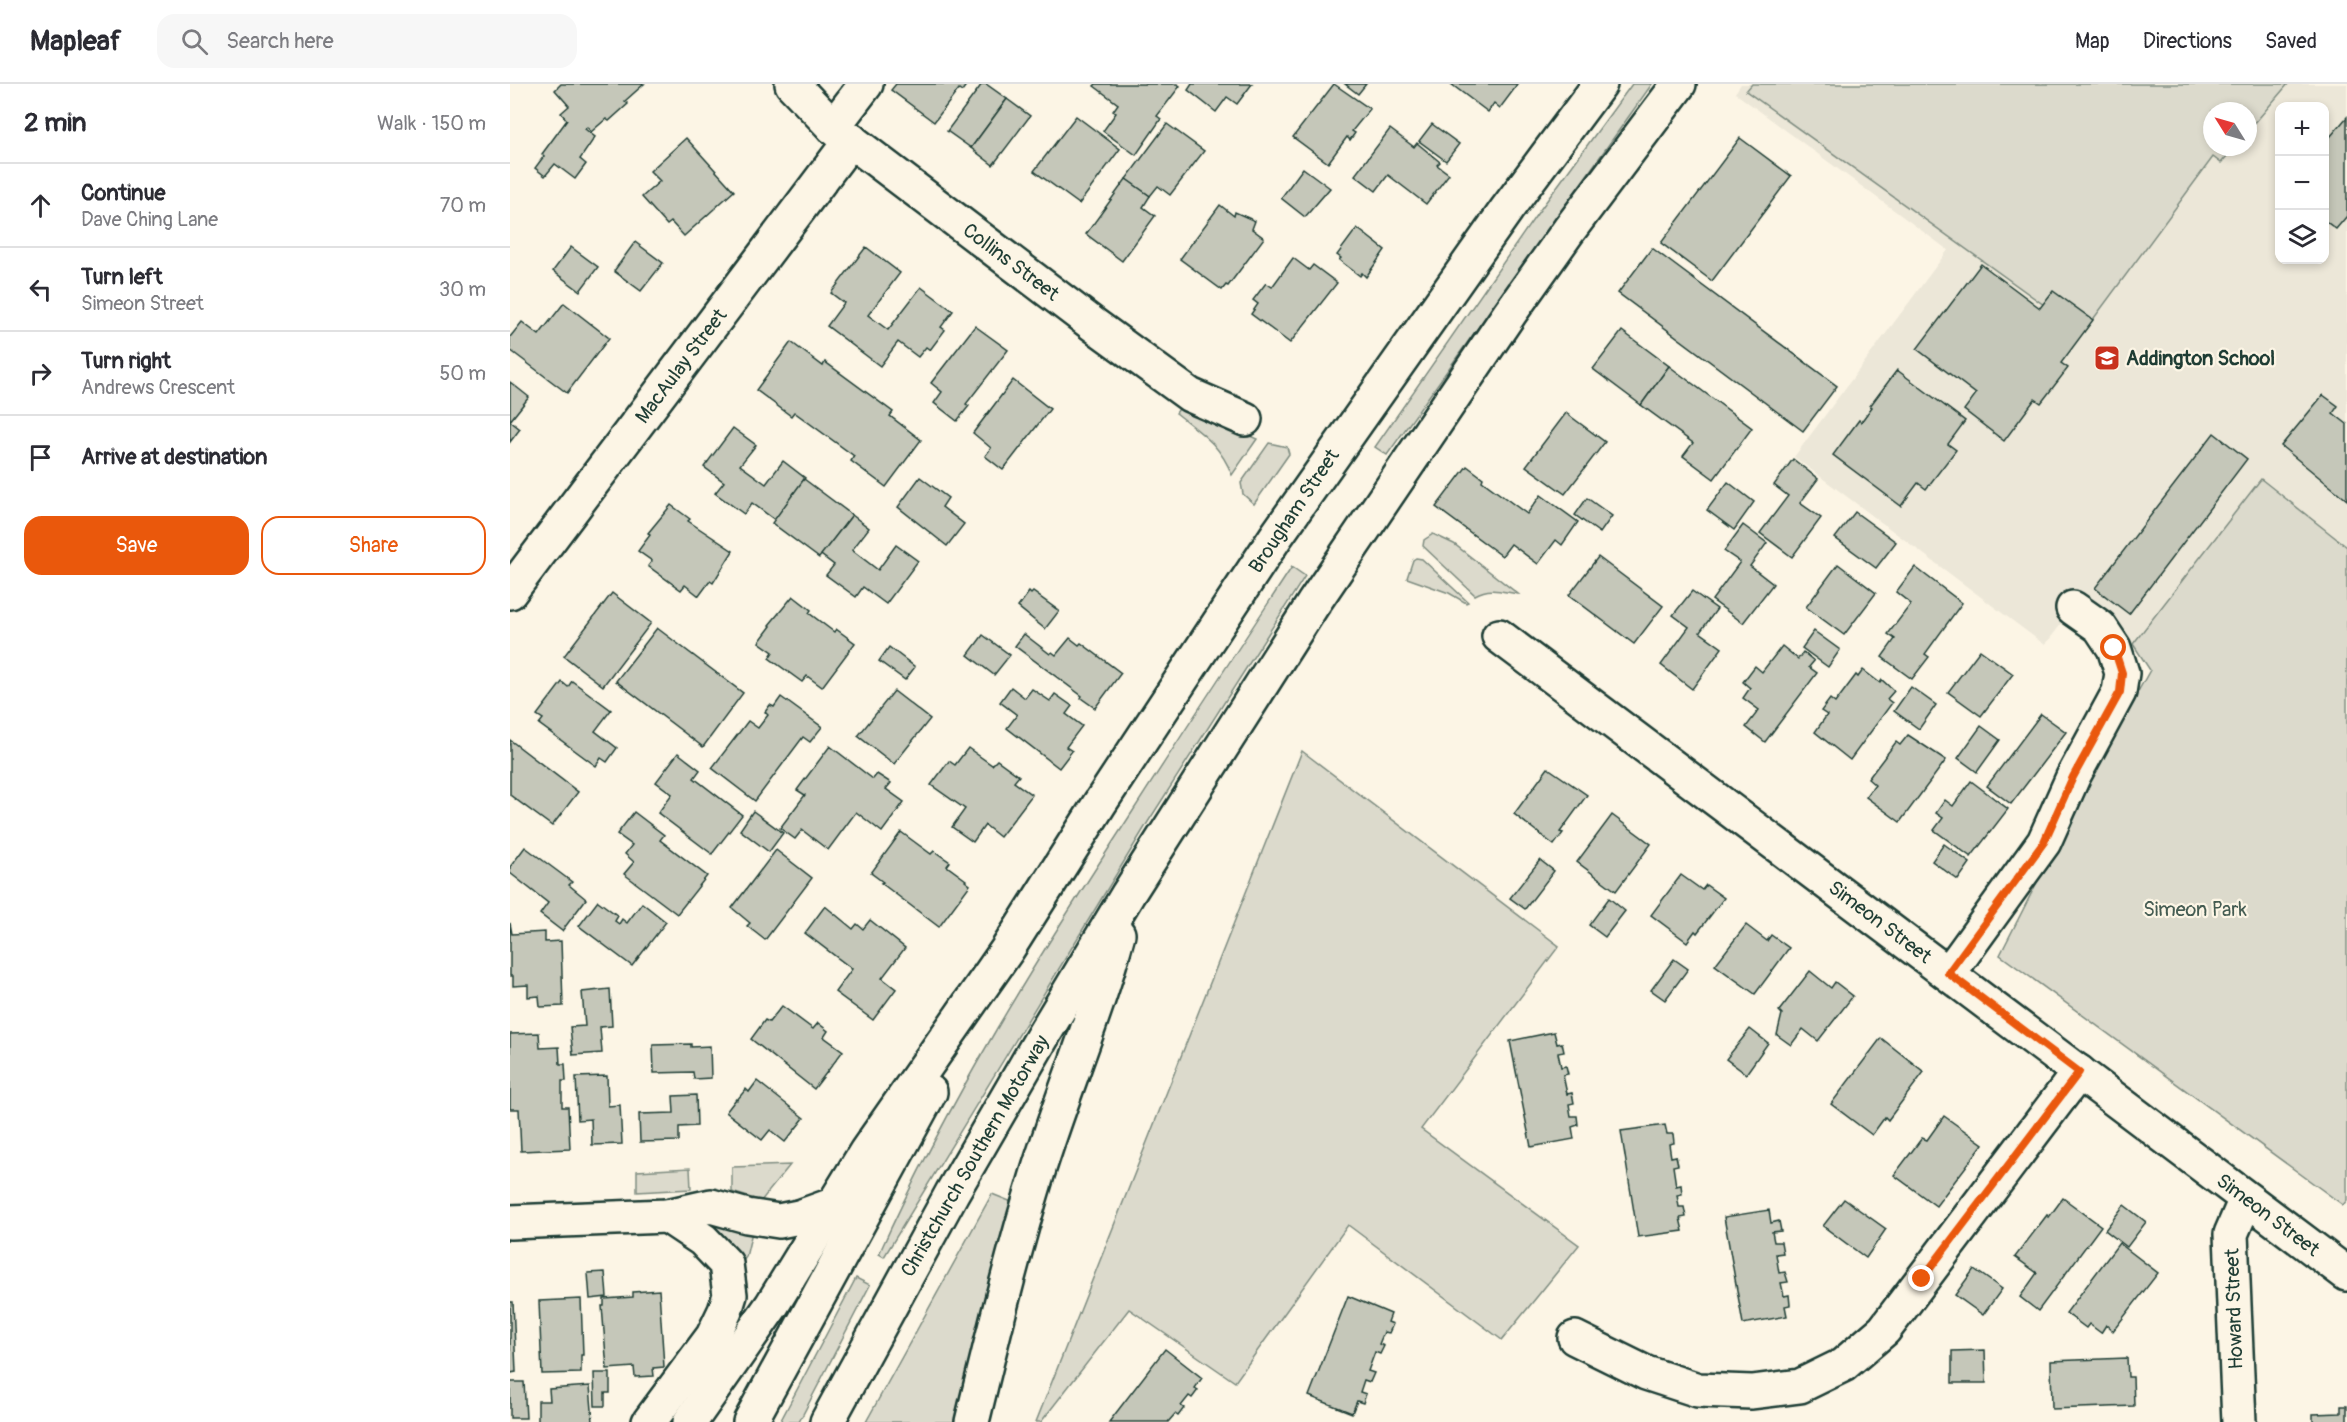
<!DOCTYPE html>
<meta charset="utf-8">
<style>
body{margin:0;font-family:Pangolin,sans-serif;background:#f7f7f7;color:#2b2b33}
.controls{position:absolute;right:18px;top:18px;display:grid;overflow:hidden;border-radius:12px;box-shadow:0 3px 9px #0003}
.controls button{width:54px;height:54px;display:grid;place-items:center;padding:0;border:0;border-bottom:2px solid #e1e1e2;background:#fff;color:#2b2b33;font:30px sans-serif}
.compass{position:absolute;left:1693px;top:18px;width:54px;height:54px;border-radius:50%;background:#fff;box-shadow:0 3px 9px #0003;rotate:307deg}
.stop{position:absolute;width:18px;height:18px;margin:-14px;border:4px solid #ea580c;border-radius:50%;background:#fff}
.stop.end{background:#ea580c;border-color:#fff;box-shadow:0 2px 6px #0008}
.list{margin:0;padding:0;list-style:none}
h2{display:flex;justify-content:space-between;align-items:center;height:78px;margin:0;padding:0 24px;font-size:26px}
h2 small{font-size:20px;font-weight:400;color:#7c7c81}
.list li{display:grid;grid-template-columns:39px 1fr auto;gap:18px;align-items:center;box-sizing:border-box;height:84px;padding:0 24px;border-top:2px solid #e1e1e2}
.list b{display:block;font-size:22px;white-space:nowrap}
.list p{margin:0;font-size:20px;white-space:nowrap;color:#7c7c81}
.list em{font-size:20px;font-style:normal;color:#7c7c81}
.actions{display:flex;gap:12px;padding:18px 24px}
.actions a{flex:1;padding:14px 0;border:2px solid #ea580c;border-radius:18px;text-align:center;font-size:21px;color:#ea580c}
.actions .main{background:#ea580c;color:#fff}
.icon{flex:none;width:33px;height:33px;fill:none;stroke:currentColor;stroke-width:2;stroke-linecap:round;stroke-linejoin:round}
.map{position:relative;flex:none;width:1837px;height:1338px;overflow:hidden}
header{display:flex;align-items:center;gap:36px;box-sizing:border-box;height:84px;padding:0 30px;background:#fff;border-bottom:2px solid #e1e1e2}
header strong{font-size:28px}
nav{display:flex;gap:33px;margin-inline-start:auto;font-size:21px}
.search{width:420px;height:54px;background:#f7f7f7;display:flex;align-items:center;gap:15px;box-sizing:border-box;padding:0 21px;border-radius:18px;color:#7c7c81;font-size:22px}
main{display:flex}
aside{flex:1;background:#fff}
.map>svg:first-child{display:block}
.built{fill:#ece7d8;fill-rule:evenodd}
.green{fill:#dcdacc;stroke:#7e8c80;stroke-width:1.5}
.building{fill:#c5c7b9;stroke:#1f3d34;stroke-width:1.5}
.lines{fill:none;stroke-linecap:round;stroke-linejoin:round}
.minor-casing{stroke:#1f3d34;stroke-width:38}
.highway-casing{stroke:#1f3d34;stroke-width:38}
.minor{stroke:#fcf5e5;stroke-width:33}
.highway{stroke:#fcf5e5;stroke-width:33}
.route{stroke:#ea580c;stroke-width:8}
.labels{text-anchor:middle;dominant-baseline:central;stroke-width:4.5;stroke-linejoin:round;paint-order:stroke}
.street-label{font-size:20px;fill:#1f3d34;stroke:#fcf5e5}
.poi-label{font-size:20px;font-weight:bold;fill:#1f3d34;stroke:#fcf5e5;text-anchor:start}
.park-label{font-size:20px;fill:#455c52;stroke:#fcf5e5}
</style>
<header>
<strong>Mapleaf</strong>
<div class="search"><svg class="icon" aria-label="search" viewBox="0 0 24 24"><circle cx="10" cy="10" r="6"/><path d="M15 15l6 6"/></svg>Search here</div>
<nav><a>Map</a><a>Directions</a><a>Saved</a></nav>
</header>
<main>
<aside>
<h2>2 min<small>Walk · 150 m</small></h2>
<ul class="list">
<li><svg class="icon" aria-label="ahead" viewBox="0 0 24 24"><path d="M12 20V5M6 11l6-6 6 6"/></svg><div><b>Continue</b><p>Dave Ching Lane</p></div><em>70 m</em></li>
<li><svg class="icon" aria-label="left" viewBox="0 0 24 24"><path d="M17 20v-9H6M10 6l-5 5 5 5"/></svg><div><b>Turn left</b><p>Simeon Street</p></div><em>30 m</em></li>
<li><svg class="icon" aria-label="right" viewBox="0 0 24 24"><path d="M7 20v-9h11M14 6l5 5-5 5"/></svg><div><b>Turn right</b><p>Andrews Crescent</p></div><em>50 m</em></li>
<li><svg class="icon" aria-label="arrive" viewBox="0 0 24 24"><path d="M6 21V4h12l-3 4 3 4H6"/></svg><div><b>Arrive at destination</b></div></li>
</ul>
<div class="actions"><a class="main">Save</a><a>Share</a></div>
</aside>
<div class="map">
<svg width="1837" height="1338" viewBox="0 0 1837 1338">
<rect width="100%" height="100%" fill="#fcf5e5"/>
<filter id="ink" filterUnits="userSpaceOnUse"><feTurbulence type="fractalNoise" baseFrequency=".0167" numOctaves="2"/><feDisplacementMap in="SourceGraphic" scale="12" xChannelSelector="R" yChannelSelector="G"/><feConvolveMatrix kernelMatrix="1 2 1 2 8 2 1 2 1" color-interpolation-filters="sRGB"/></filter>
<g filter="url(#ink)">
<!-- built -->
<path class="built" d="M1231 0H1837V463L1751 395 1623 560 1601 529 1575 509 1535 561 1284 373 1438 166 1225 9ZM1770 22H1814V176H1770ZM1702 27H1738V63H1702Z"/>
<!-- green -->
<g class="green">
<polygon points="1122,0 1142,0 877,371 865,363 1027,130"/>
<polygon points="1242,0 1778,0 1738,47 1738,27 1702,27 1702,63 1725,63 1711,79 1703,73 1573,249 1236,7"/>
<path d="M671 322 747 355 722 391C710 360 691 349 666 329Z"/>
<polygon points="759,359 777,363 779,370 744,420 733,410 731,399"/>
<polygon points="1751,395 1837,463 1837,1116 1833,1121 1490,871 1585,684 1640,586 1623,560"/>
<path d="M923 450 944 460 1008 510C993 508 981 502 965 511L913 462 914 456Z"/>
<polygon points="906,474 912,475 958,518 956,519 939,509 897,494 903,476"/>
<path d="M782 483 795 492 638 738 374 1173 369 1170C439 1015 529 871 621 730 674 647 728 565 782 483Z"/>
<polygon points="792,667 1049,862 911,1045 1069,1161 992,1256 838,1141 725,1298 619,1225 531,1338 526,1338"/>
<polygon points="280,1081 251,1117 222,1108 222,1083"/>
<polygon points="180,1084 181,1105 127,1108 127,1087"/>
<polygon points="482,1110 502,1118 448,1338 356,1338"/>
<polygon points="188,1133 242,1148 236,1173 229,1183"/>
<polygon points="346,1194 360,1201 289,1338 270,1338"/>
</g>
<!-- building -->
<g class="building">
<polygon points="51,0 134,0 115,17 118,20 99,37 96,35 81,48 77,43 75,45 85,53 70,75 76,80 65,95 45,80 35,92 25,84 34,72 32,70 57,36 51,29 59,22 45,6"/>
<polygon points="386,0 457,0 452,7 449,5 424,38 381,6"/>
<polygon points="472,0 476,0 497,15 461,64 437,47"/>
<polygon points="586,0 667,0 670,2 647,32 651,35 626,71 593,47 606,29 603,27 608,20 584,2"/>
<polygon points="682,0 742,0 727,20 717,13 706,28 678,6"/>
<polygon points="824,0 860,25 842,47 845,49 840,56 837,53 818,79 783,53"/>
<polygon points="835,0 856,0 848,10"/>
<polygon points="941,0 1008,0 990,24 984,19 978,28"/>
<polygon points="497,15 520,32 483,81 461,64"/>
<polygon points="566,32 610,65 569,120 524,87"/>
<polygon points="1837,33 1837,132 1826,145 1814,136 1814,60"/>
<polygon points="657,40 694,67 660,111 648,102 640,112 616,95"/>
<polygon points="922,40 949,60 936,77 909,57"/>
<polygon points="880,45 904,63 907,59 930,78 927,81 939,90 916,120 878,91 866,107 845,91"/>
<polygon points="176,54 224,107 174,152 161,138 157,141 132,113 150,97 140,87"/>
<polygon points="1230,54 1281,92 1202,197 1151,159"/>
<polygon points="793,84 820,104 795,133 771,114"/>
<polygon points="616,95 640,112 633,123 645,132 612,177 576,150"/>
<polygon points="710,121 724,132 725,128 745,137 742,145 754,154 718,202 716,201 712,206 670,175"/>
<polygon points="847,144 875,166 856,193 852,189 850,192 829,176 831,174 827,171"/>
<polygon points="125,158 153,179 131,207 104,187"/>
<polygon points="61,163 88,183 70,207 43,187"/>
<polygon points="356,163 390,189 358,231 378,246 411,203 443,227 431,243 435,246 420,266 416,263 408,273 388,258 370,282 317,242 334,219 321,209"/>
<polygon points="1142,164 1327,302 1293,347 1108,209"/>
<polygon points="783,174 799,186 803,181 827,199 780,259 741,230 748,220 743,216 756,199 762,203"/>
<polygon points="1471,180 1530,224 1543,207 1583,236 1551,279 1558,284 1531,319 1525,315 1494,357 1454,326 1466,310 1407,265"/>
<polygon points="54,219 99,254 57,309 0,266 0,253 12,238 29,251"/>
<polygon points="465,242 498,266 456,320 459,322 447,337 424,319 432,308 421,299"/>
<polygon points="1112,247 1159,282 1131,321 1083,285"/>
<polygon points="281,258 313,282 315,278 383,328 380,332 411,356 376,403 341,377 344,372 284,328 281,332 246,306"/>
<polygon points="1159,282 1242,344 1204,395 1173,372 1183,359 1131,321"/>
<polygon points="1387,286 1455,337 1438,360 1446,366 1416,405 1408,399 1391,422 1323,371 1349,336 1351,338 1362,323 1360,322"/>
<polygon points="503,296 540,325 493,386 475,372 481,364 463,349"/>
<polygon points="0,298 19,313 0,337 10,345 0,358"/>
<polygon points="1813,311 1828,322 1823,329 1837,340 1837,416 1771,362"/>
<polygon points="1056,329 1095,358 1055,410 1016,382"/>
<polygon points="223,344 246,361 230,381 256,400 273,377 295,394 265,436 242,419 234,430 205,409 214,398 194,383"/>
<polygon points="1704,349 1737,375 1619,530 1585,504"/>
<polygon points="1283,375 1308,395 1290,419 1311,434 1282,473 1250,449 1278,412 1264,401"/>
<polygon points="957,382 973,394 972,397 1017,430 1031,411 1068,438 1052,461 1046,456 1028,480 1001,460 992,472 926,423"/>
<polygon points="410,393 438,414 432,423 454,440 437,462 388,423"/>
<polygon points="294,395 342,431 309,474 262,439"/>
<polygon points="1218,398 1244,418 1224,446 1197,426"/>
<polygon points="1077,414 1102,432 1090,449 1065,431"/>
<polygon points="161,421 180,435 178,437 223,467 203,499 200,497 189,512 175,501 171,506 138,482 142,477 128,467 140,451 138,449"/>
<polygon points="1345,428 1386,458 1366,484 1325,454"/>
<polygon points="342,431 359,444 342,466 368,486 386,461 408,477 376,520 353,503 346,513 316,491 324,481 311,471"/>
<polygon points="1233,441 1257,459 1240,482 1263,500 1233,539 1202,516 1230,478 1214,467"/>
<polygon points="1088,473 1153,522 1124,560 1059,511"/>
<polygon points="1328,480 1366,509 1334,551 1296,523"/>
<polygon points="1405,483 1452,519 1415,570 1419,573 1402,595 1372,573 1385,555 1378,550 1401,520 1386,508"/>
<polygon points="1182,507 1207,525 1190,548 1212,564 1182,605 1151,581 1179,543 1163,531"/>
<polygon points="519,508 521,510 523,508 549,527 535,545 508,523"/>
<polygon points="102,509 141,539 93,602 54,572"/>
<polygon points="283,512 301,526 299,529 324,548 326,545 345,559 312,603 297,592 292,598 259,574 263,568 249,558 261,542 259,541"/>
<polygon points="147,544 233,609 193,663 106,597"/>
<polygon points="1304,547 1330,566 1318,583 1292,564"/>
<polygon points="514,550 540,570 542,568 546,571 560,554 569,561 571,559 611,589 585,624 571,614 572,612 505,562"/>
<polygon points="473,551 500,571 484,591 458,571"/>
<polygon points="1272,562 1288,575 1293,568 1304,577 1299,583 1307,589 1255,658 1236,643 1249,626 1233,614 1240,604 1233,598 1245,582 1252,588"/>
<polygon points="379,563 405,583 395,596 369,577"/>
<polygon points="1470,566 1503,590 1471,632 1438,608"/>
<polygon points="1353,586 1370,599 1372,596 1384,607 1377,615 1382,619 1340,676 1305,648 1317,631 1311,627 1320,615 1325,619 1346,591 1348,593"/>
<polygon points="62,597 101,626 85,647 107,664 97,678 91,674 86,682 29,640 33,635 27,631 52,598 58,603"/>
<polygon points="501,603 515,614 522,605 540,617 545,610 562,622 556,630 572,642 556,663 562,667 549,684 497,644 507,631 490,618"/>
<polygon points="1401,603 1426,621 1409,645 1384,627"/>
<polygon points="384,607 420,635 384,680 348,652"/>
<polygon points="271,613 312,643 300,658 293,653 245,717 202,684 238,637 248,644 258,631 255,628 260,621 264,623"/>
<polygon points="1531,630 1556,648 1501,720 1477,702"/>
<polygon points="1471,642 1490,656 1467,688 1448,674"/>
<polygon points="1398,651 1436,676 1390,738 1356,713 1365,701 1358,695 1386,658 1390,661"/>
<polygon points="0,656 68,708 42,742 0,711"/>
<polygon points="320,662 363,695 367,690 381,699 376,705 394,718 372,748 346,728 318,766 292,746 285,755 270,744 295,711 287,706"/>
<polygon points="458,664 482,681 487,676 509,692 504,698 522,711 490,753 475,741 463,758 442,743 455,725 421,701 439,677 445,681"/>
<polygon points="168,669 190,686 184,694 232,731 202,770 148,729 162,710 146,698"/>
<polygon points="1038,684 1077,711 1050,748 1053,749 1044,761 1004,730"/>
<polygon points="1461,697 1498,725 1461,773 1424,746 1433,734 1426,729 1435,716 1443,722"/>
<polygon points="243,727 273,749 259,768 230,746"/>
<polygon points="124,728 154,751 150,756 197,792 167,830 114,790 124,778 115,770 122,761 107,750"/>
<polygon points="1102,731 1141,760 1106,807 1067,778"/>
<polygon points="391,748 421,770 424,767 440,778 437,782 456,796 455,797 460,801 429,843 371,799 373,798 361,789"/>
<polygon points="1434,760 1460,779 1448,796 1422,777"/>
<polygon points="15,763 62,798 59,801 76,815 52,847 30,830 38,819 0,789 0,783"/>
<polygon points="266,766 302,794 255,856 237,842 240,839 222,824"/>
<polygon points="1030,776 1044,787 1015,825 1000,814"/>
<polygon points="1171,791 1192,806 1196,801 1214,814 1187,849 1185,847 1177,858 1141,831"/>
<polygon points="1099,814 1115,827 1095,853 1079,841"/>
<polygon points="88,817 108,832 105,837 109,840 112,835 117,839 132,819 156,838 122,882 69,842"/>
<polygon points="315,822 343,845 347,840 353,845 360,836 395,864 372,894 386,905 363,936 325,908 342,885 295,849"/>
<polygon points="0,839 2,850 35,848 35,858 51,857 53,922 30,923 29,912 18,913 18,901 3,902 3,892 0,892"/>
<polygon points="1236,841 1257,857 1261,851 1279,864 1245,910 1205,881"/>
<polygon points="1164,875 1178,885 1155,916 1141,906"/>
<polygon points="1300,887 1321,904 1325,898 1343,912 1308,957 1293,945 1281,961 1267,951 1272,930 1269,927"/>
<polygon points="100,905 102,942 90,943 92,969 63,971 60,943 75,942 72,908"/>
<polygon points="272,922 303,945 308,939 318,947 314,953 333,967 304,1005 241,955 255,936 259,938"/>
<polygon points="1240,945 1258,959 1236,990 1216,975"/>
<polygon points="1044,948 1047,960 1052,959 1054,968 1048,969 1051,983 1056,982 1058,990 1053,991 1057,1010 1062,1009 1064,1019 1059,1020 1061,1032 1067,1032 1068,1041 1062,1043 1064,1055 1021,1063 1000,957"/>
<polygon points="29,949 30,964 49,963 50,980 55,980 56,997 52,997 52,1023 58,1023 60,1065 11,1067 9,1025 0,1025 0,950"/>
<polygon points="1371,954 1414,988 1378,1036 1375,1033 1362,1051 1321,1020"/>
<polygon points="181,960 181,963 200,962 201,994 184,995 183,988 144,989 143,961"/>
<polygon points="97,992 98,1022 110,1021 112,1060 82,1061 81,1035 68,1036 66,993"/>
<polygon points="247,997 294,1034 275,1058 260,1046 252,1056 216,1028 226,1015 227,1016 236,1005 239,1008"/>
<polygon points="186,1011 187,1042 169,1043 169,1057 130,1058 129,1030 164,1029 163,1012"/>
<polygon points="1434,1032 1473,1060 1426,1122 1384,1091 1412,1054 1417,1056"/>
<polygon points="1155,1041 1157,1050 1163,1050 1164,1059 1159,1060 1161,1073 1166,1072 1168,1081 1163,1082 1166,1102 1171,1101 1172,1110 1167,1111 1169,1123 1174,1123 1176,1133 1170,1134 1173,1147 1128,1153 1111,1047"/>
<polygon points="1553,1114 1591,1142 1528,1227 1510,1213 1527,1189 1505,1173 1537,1131 1539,1133"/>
<polygon points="1334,1115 1376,1145 1356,1174 1313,1142"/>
<polygon points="1614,1121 1636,1138 1617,1163 1595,1146"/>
<polygon points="1259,1126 1261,1139 1269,1137 1271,1147 1262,1148 1264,1158 1271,1158 1273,1169 1266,1170 1269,1189 1275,1188 1278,1198 1271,1199 1274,1212 1279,1211 1280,1221 1275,1222 1277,1232 1233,1240 1214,1133"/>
<polygon points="1609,1159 1648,1189 1603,1247 1596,1241 1591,1249 1579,1240 1576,1244 1556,1229"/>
<polygon points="1464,1185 1492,1205 1473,1231 1445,1211"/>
<polygon points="95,1188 97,1213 80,1215 78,1189"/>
<polygon points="149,1206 154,1283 143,1284 144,1292 125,1293 124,1283 97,1285 92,1222 94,1222 94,1215 123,1213 123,1208"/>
<polygon points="838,1212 881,1230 878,1238 883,1240 879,1249 874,1248 869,1260 874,1262 870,1270 865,1268 858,1287 864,1289 860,1298 854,1296 850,1308 856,1310 853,1319 847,1317 842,1329 799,1312"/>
<polygon points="71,1215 73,1271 71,1271 71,1289 32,1290 29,1217"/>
<polygon points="0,1218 3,1218 6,1288 0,1289"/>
<polygon points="655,1265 692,1294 685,1304 688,1306 682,1314 679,1312 671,1322 674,1324 668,1332 665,1330 658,1338 599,1338"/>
<polygon points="1475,1266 1476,1299 1442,1299 1442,1267"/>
<polygon points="1617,1274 1618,1293 1623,1293 1624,1322 1542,1325 1541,1277"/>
<polygon points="84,1289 100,1289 100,1309 95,1309 95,1322 85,1322"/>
<polygon points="0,1298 14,1298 16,1334 0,1334"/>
<polygon points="80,1302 83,1338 28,1338 28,1317 40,1317 39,1305"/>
<polygon points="1831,1322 1837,1322 1837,1338 1803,1338 1803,1330 1831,1329"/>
</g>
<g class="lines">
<!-- minor casing -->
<g class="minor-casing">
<g id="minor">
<polyline points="282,0 323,43 584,241 680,311 735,335"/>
<polyline points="323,43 356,0"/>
<polyline points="0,508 341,56"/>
<polyline points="989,552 1837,1190"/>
<polyline points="1439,889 1534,758 1563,693 1609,608 1612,589 1604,564 1590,543 1563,524"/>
<polyline points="0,1138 157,1132 201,1122 237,1132 269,1137 289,1133 325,1120"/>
<polyline points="1065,1254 1136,1289 1188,1306 1242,1308 1290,1302 1333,1281 1374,1246 1569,988"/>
<polyline points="139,1338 203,1252 215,1227 220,1211 216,1180 193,1156 157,1132"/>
<polyline points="1729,1338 1721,1150 1736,1115"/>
</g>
</g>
<!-- highway casing -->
<g class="highway-casing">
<g id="highway">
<polyline points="180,1338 262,1221 356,1068 497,866 590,719 767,451 997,125 1090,0"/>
<polyline points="240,1338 420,1008"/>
<polyline points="317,1338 442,1109 534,950 618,810 803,520 1000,229 1059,146 1169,0"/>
<path d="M462 1338C482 1255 502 1173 527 1091 552 1010 586 932 608 850"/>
</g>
</g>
<!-- minor -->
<use href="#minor" class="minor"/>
<!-- highway -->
<use href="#highway" class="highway"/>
</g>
</g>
<g class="lines" filter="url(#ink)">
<!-- route -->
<polyline class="route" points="1412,1195 1569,988 1438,889 1534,758 1563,693 1610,608 1612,589 1604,564"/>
</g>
<!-- icons -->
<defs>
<g id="school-square" transform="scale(1.35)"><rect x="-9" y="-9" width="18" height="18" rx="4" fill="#c8321e" stroke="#fcf5e5"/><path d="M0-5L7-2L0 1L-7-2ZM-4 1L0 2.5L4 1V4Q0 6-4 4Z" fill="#fff"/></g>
</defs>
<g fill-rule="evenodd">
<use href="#school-square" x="1597" y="274"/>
</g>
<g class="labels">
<!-- street labels -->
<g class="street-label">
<text transform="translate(501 178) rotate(37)">Collins Street</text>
<text transform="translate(171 282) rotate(-53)">MacAulay Street</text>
<text transform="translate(784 427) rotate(-56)">Brougham Street</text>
<text transform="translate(1370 838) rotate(37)">Simeon Street</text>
<text transform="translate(465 1072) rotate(-60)">Christchurch Southern Motorway</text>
<text transform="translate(1758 1131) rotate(37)">Simeon Street</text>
<text transform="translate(1724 1225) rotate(-92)">Howard Street</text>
</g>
<!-- poi labels -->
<g class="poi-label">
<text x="1616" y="274">Addington School</text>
</g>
<!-- park labels -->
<g class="park-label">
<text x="1685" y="825">Simeon Park</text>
</g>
</g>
</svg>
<div class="controls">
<button>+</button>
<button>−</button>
<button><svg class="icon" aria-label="layers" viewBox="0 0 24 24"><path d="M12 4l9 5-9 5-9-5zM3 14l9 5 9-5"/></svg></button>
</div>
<svg class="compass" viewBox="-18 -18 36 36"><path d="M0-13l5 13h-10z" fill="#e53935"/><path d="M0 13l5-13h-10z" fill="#7c7c81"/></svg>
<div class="stop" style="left:1604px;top:564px"></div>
<div class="stop end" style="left:1412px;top:1195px"></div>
</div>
</main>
